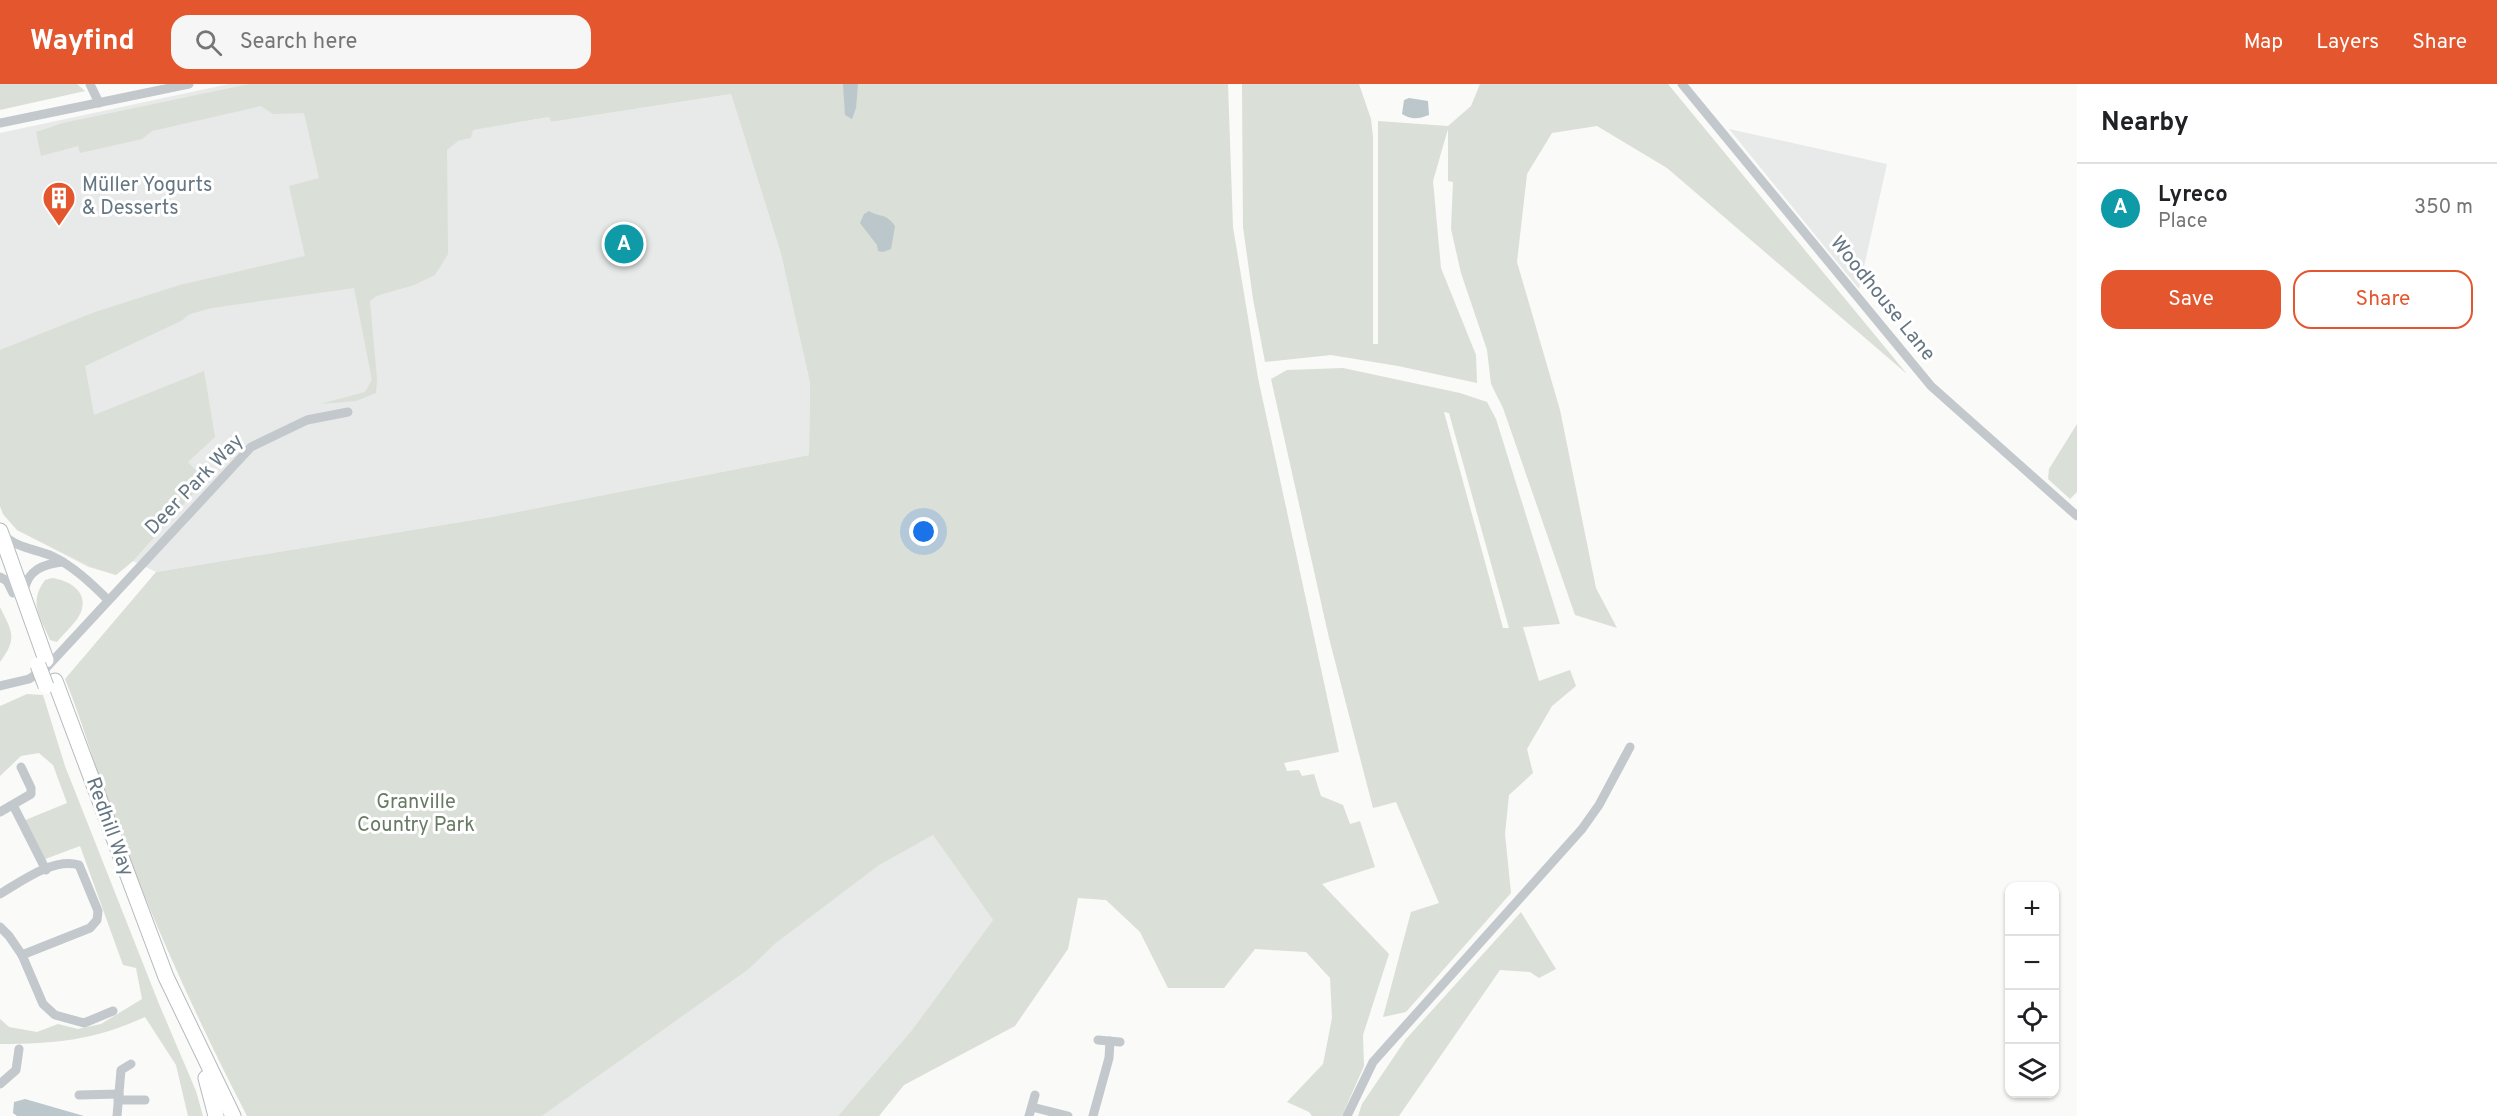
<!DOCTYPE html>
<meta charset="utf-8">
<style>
body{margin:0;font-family:Overpass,sans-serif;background:#f6f6f6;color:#202124}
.controls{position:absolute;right:18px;bottom:18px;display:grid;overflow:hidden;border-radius:12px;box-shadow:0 2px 4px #0004}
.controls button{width:54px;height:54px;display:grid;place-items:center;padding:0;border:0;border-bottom:2px solid #e0e0e0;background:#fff;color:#202124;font:30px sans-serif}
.you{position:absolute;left:924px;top:448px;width:21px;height:21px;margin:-15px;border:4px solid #fff;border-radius:50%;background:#1a73e8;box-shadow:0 0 0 9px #1a73e833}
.badge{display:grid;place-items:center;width:39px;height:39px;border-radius:50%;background:#e4572e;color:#fff;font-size:20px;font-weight:700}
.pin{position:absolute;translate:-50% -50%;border:3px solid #fff;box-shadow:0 2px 6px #0006}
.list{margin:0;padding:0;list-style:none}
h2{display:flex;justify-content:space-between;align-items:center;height:78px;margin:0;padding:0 24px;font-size:26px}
h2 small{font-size:20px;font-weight:400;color:#757577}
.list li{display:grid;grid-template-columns:39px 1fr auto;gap:18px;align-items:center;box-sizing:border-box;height:90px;padding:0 24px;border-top:2px solid #e0e0e0}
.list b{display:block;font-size:22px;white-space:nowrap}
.list p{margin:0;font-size:20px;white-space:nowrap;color:#757577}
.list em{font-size:20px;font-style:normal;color:#757577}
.actions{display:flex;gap:12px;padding:18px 24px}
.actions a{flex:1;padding:14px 0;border:2px solid #e4572e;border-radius:18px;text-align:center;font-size:21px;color:#e4572e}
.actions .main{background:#e4572e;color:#fff}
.icon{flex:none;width:33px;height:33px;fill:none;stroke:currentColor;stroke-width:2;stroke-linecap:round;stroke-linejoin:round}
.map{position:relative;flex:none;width:2077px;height:1032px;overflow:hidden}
header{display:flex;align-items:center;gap:36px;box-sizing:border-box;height:84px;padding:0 30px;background:#e4572e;color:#fff}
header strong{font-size:28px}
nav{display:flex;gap:33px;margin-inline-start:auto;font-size:21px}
.search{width:420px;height:54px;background:#f6f6f6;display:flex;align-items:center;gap:15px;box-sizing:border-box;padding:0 21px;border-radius:18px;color:#757577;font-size:22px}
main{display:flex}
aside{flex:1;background:#fff}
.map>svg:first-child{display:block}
.built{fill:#e8e9e9}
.green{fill:#dadfd7;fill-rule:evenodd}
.water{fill:#bbc7cb}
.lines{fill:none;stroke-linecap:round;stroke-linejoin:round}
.primary-casing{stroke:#b5babe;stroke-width:17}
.street{stroke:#c3c8cc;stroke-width:9}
.primary{stroke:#fff;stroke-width:15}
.primary-bridge-casing{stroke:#b5babe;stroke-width:17;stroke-linecap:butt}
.primary-bridge{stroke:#fff;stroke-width:15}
.labels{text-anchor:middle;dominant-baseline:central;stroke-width:6;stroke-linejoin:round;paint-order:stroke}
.poi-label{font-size:20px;fill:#657683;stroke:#fff;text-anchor:start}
.street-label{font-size:20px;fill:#657683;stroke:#fff}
.park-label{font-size:20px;fill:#687a64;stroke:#fff}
</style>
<header>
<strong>Wayfind</strong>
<div class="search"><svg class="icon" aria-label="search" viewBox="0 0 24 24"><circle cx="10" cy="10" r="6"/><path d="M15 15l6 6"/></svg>Search here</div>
<nav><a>Map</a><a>Layers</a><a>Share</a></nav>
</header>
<main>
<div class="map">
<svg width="2077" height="1032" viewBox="0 0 2077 1032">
<rect width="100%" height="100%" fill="#fafaf8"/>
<!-- built -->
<g class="built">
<polygon points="229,0 322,0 458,57 471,54 472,46 549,33 551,38 731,10 781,170 810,299 809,371 491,433 156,488 133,477 116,491 88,483 17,446 3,430 0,422 0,49"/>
<polygon points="1729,45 1887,80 1859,205"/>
<polygon points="933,751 993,836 912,946 838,1032 542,1032 749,885 776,859 879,780"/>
</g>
<!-- green -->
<g class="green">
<polygon points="0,0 77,0 85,7 0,26"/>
<path d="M249 0H1228L1233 143 1258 294 1339 668 1284 679 1287 687 1299 686 1302 692 1314 690 1321 712 1343 721 1350 740 1360 737 1375 783 1322 800 1389 870 1363 951 1364 982 1342 1032H1312L1309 1028 1287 1018 1323 980 1332 934 1330 894 1306 868 1255 865 1224 904H1168L1140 848 1106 816 1078 814 1068 865 1015 942 904 1001 879 1032H838L912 946 993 836 933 751 879 781 776 859 749 885 542 1032H247C194 930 147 824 107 716 93 676 81 634 65 595L156 488 491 433 809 371 810 299 781 170 731 10 551 38 549 33 473 46 471 54 458 57 447 66 448 170 435 191 414 201 376 212 370 217 377 295 376 309 356 317 320 320 365 308 372 296 354 204 212 224 190 230 181 237 85 282 94 331 204 287 215 353 188 378 205 396 133 477 116 491 91 483 17 446 3 430 0 422V266L95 228 180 201 305 172 289 102 319 94 304 29 273 30 261 22 152 47 142 55 80 69 78 62 41 72 36 48 63 39Z"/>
<polygon points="1242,0 1359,0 1371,35 1373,53 1373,260 1378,260 1378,37 1448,42 1471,22 1480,0 1668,0 1907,290 1667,84 1597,42 1552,49 1527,90 1517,178 1560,326 1596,504 1617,544 1575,531 1503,324 1491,300 1487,266 1461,189 1451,145 1453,98 1448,97 1448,45 1433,97 1441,184 1476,271 1477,299 1398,282 1331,271 1265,278 1253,215 1243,143"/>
<path d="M1343 284 1460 309 1487 318 1496 335 1560 540 1523 543 1539 597 1570 586 1576 602 1552 622 1527 665 1533 689 1509 711 1505 750 1511 809 1406 928 1383 933 1411 828 1439 819 1396 718 1373 724 1329 554 1271 295 1287 286ZM1444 328 1449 329 1509 544H1503Z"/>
<polygon points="2077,340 2077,408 2070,415 2048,395 2049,385"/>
<path d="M52 494C68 496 89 507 81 528 77 538 64 549 57 558L50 556C40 532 28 519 45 496Z"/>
<path d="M0 523C12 548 18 554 0 578Z"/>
<path d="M27 610 43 611 65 682 159 920 196 1007 203 1032H188L176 981 145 933C95 956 55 960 0 960V935L9 943 37 948 58 940 78 945 101 940 142 915 136 884 123 881 80 762 40 777 23 737 67 719 53 681 39 669 21 672 0 692V622Z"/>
<polygon points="1521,828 1556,885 1539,894 1530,888 1500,886 1399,1032 1358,1032 1362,1020 1406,955"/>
</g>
<!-- water -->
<g class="water">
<polygon points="843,0 858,0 856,24 852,35 845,31"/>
<path d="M1409 14 1428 17 1429 31C1418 35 1412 36 1402 30L1404 16Z"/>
<path d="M869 127C880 134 885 128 895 142L891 165 883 168 878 167 877 161 860 139 864 130Z"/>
<polygon points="25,1015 84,1032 17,1032 13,1029 14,1018"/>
</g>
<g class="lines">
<!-- primary casing -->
<g class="primary-casing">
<g id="primary">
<polyline points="0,447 46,576"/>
<polyline points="55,597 166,893 233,1032"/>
<polyline points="206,994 216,1032"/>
</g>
</g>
<!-- street -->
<g class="street">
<polyline points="90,0 99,19"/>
<polyline points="1682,0 1931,302 2077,432"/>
<polyline points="0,39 189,0"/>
<path d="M4 451C16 464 36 465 52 472 73 482 91 499 108 516"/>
<polyline points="0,493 7,497 13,509"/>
<path d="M24 508C27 486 43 480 63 478"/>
<polyline points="0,602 29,595 46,584 251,363 307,336 348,328"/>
<polyline points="13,721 46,786"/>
<polyline points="0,728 31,710 31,704 21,683"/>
<path d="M0 810C22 797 54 773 79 781L98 827 97 836 90 844 22 871"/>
<polyline points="0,843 9,852 22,871 43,920 55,931 84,939 113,927"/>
<polyline points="1098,956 1120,958"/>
<polyline points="0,1000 16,986 19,965"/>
<polyline points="79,1011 119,1010"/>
<polyline points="118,1016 145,1016"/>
<polyline points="1032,1023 1068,1032"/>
<polyline points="117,1032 121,986 131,980"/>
<polyline points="1029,1032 1035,1011"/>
<polyline points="1093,1032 1109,974 1110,957"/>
<polyline points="1347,1032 1373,978 1582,745 1599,721 1630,663"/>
</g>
<!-- primary -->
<use href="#primary" class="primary"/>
<!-- primary-bridge casing -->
<g class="primary-bridge-casing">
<polyline id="primary-bridge" points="38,581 46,602"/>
</g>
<!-- primary-bridge -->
<use href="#primary-bridge" class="primary-bridge"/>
</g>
<!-- icons -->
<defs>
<g id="building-pin" transform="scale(1.725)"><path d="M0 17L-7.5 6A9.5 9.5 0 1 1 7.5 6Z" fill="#e4572e" stroke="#fff"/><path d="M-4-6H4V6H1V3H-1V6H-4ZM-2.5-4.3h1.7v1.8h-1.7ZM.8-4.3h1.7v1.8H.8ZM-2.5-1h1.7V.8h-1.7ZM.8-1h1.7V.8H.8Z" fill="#fff"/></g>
</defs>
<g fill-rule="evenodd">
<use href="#building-pin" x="59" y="114"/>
</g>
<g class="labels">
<!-- poi labels -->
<g class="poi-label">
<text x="82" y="102">Müller Yogurts<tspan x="82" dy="23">&amp; Desserts</tspan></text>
</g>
<!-- street labels -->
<g class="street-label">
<text transform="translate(1882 215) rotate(51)">Woodhouse Lane</text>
<text transform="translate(195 401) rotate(-46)">Deer Park Way</text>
<text transform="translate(109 743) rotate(70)">Redhill Way</text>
</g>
<!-- park labels -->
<g class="park-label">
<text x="416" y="719">Granville<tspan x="416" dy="23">Country Park</tspan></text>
</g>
</g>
</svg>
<div class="controls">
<button>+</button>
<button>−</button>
<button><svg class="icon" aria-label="locate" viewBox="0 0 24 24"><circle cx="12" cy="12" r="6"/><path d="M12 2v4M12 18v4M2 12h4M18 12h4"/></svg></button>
<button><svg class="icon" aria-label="layers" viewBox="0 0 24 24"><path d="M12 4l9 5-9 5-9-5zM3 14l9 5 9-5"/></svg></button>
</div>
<div class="you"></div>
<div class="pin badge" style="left:624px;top:160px;background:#0f9aa8">A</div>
</div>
<aside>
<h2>Nearby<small></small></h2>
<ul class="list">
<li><span class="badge" style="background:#0f9aa8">A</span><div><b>Lyreco</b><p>Place</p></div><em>350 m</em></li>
</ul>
<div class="actions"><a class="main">Save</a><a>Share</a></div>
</aside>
</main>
